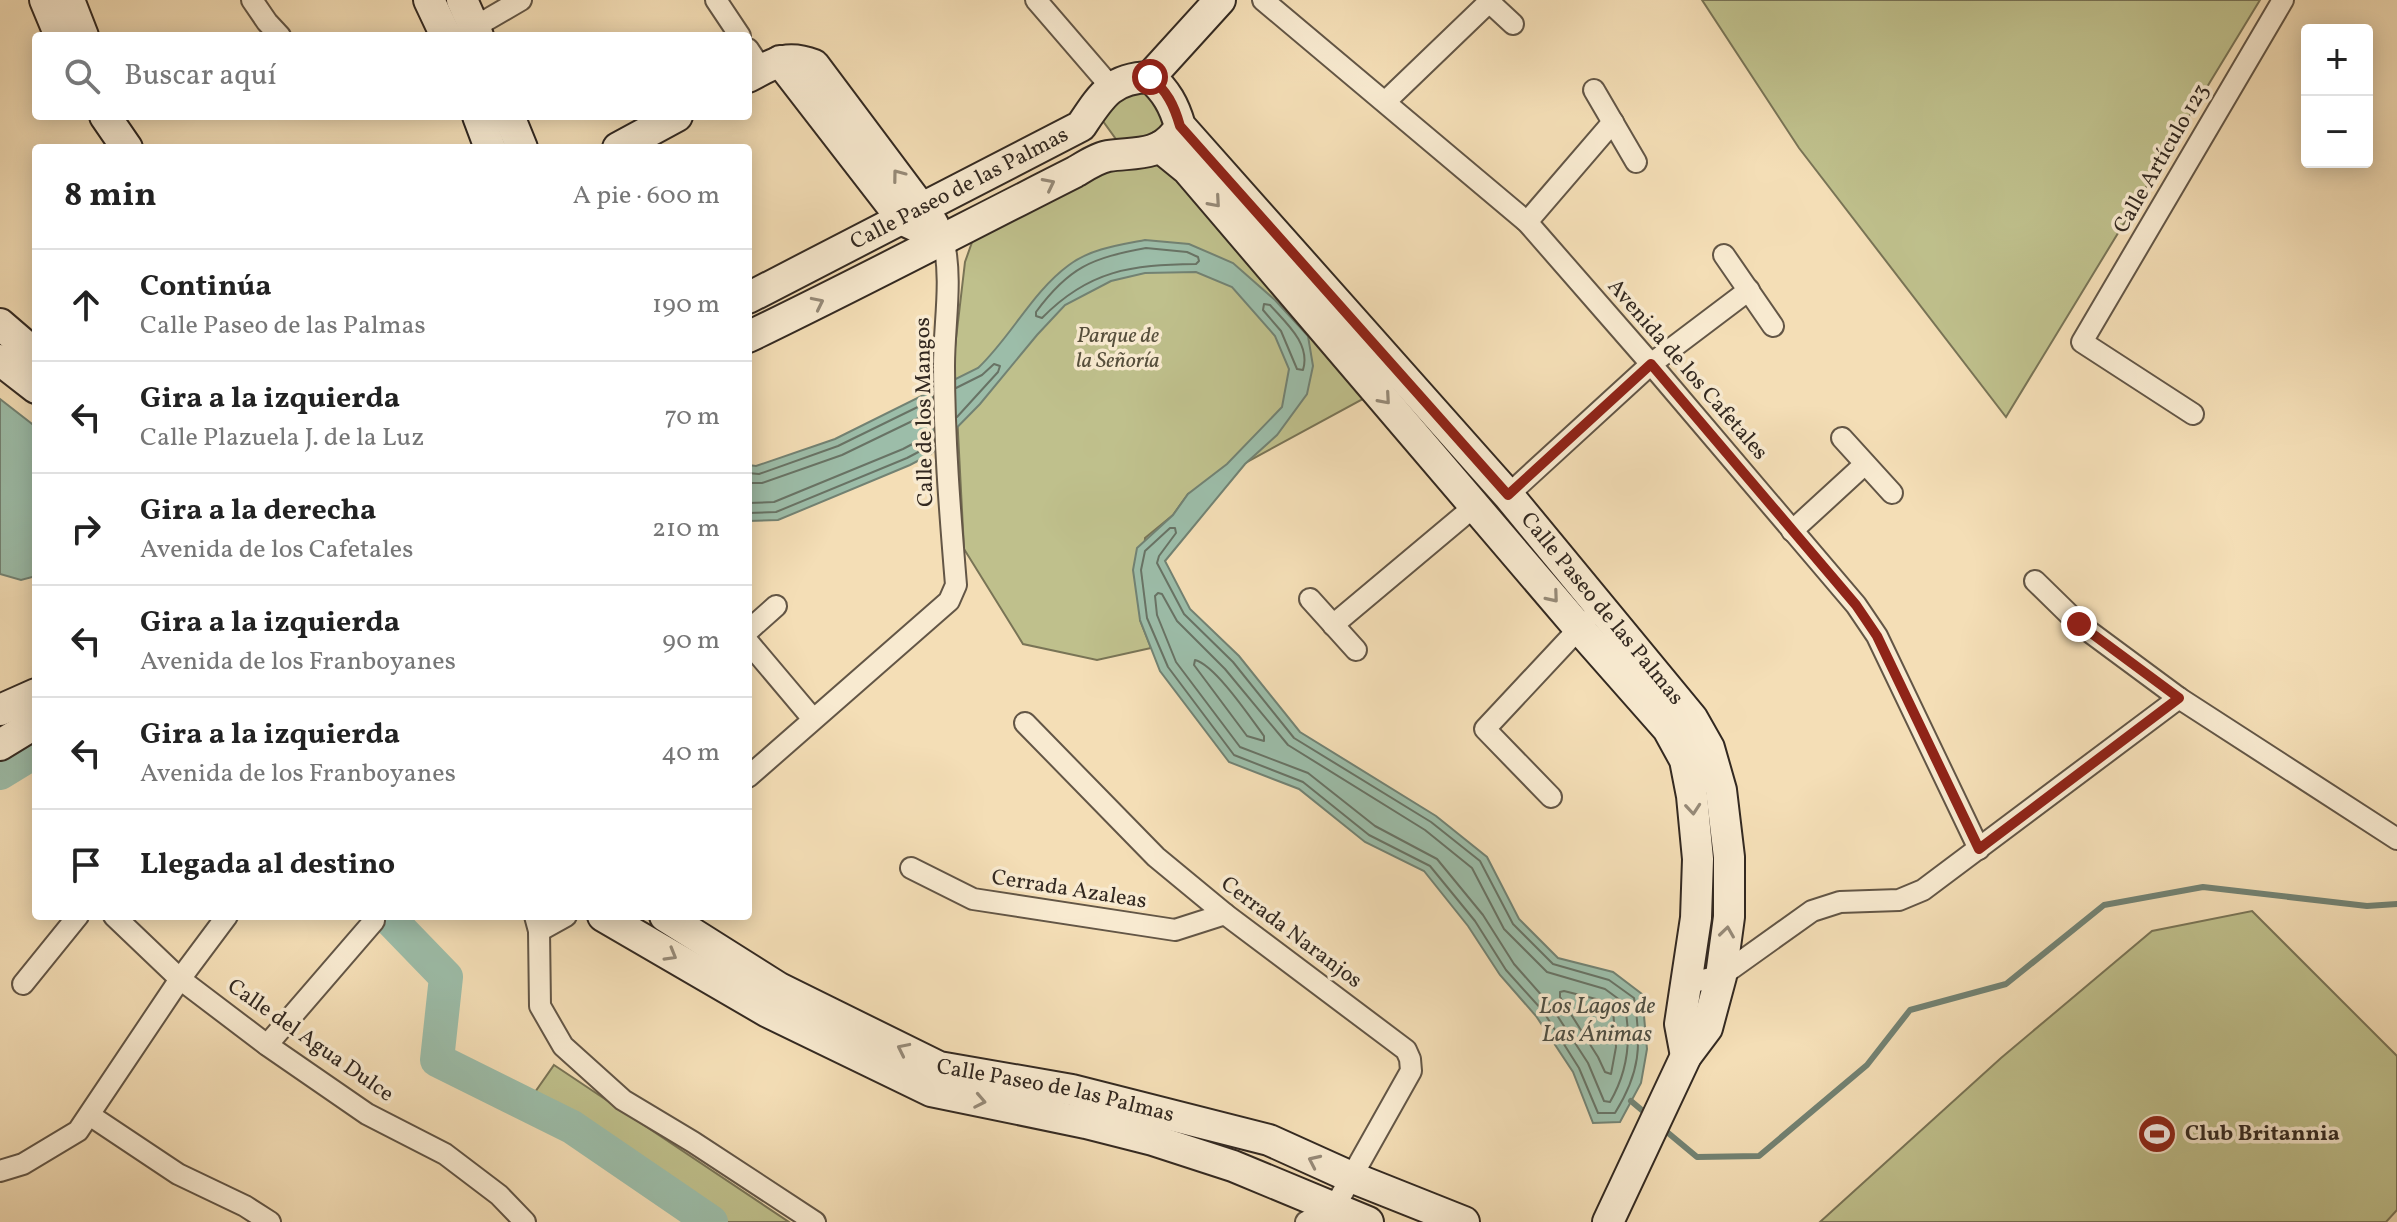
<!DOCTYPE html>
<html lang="es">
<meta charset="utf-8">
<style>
body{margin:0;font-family:Vollkorn,serif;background:#f2f2f2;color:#222}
.controls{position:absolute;right:24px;top:24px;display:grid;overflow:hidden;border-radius:8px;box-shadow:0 4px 20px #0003}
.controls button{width:72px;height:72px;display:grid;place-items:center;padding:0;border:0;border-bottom:2px solid #e0e0e0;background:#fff;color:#222;font:40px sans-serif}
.stop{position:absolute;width:24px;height:24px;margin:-18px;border:6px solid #8f2418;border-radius:50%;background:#fff}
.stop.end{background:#8f2418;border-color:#fff;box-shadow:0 2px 8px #0008}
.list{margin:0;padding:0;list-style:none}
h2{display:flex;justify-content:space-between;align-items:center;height:104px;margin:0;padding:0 32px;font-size:34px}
h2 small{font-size:26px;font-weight:400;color:#767676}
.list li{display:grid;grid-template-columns:52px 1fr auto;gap:24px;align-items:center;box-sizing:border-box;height:112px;padding:0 32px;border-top:2px solid #e0e0e0}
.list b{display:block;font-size:30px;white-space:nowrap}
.list p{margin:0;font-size:26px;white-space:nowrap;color:#767676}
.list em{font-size:26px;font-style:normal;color:#767676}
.icon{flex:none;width:44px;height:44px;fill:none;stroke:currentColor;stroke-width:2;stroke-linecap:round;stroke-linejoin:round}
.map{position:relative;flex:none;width:2397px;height:1222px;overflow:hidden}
.search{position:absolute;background:#fff;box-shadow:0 4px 20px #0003;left:32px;top:32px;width:720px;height:88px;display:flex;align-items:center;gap:20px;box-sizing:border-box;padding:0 28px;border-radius:8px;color:#767676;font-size:30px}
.panel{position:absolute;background:#fff;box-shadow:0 4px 20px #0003;left:32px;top:144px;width:720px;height:776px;border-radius:8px}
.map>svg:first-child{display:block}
.green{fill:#bfc08c;stroke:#797456;stroke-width:2}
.water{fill:#9cbda9;stroke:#728273;stroke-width:2}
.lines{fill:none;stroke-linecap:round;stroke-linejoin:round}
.shore{stroke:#687365;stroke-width:2}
.stream{stroke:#728273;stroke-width:6}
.river{stroke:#9cbda9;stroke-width:34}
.street-casing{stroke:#635646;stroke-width:24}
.secondary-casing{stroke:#332921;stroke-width:34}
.street{stroke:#f8ead0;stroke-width:20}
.secondary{stroke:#f8ead0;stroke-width:30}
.oneway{stroke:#968a78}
.route{stroke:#8f2418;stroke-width:10}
.labels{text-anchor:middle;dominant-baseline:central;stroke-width:7;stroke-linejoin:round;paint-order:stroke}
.street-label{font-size:22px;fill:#332921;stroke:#f8ead0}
.park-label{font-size:22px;font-style:italic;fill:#564f3c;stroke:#f8ead0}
.poi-label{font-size:22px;font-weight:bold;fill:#332921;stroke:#f8ead0;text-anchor:start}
.water-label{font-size:24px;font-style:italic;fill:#4d4e43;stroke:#f8ead0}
</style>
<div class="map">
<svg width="2397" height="1222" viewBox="0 0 2397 1222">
<rect width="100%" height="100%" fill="#f4deb6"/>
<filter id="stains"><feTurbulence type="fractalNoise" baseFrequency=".0025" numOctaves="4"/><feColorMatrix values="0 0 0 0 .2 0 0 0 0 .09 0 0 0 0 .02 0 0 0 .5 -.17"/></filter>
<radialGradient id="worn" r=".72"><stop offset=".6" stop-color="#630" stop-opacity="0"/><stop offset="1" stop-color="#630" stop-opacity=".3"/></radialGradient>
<!-- green -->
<g class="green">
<polygon points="1702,0 2260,0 2006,417 1799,148"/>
<polygon points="1142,91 1156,99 1164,125 1151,137 1121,146 1100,117 1121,93"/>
<polygon points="1157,157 1374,393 1188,494 1173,515 1145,538 1140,620 1151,648 1097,660 1023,644 964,549 954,356 965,262 976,231 1119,165"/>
<polygon points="2252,911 2397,1056 2397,1210 2386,1222 1820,1222 2001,1058 2152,931"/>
<polygon points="554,1065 789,1222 720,1222 533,1095"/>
</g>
<!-- water -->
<g class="water">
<path d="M1145 240 1189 244 1233 263 1275 300 1308 336 1313 366 1307 394 1277 435 1245 464 1165 561 1190 609 1239 656 1300 732 1436 816 1487 857 1519 919 1558 958 1613 972 1642 994 1647 1049 1641 1083 1620 1122 1593 1123 1573 1072 1536 1016 1500 975 1468 926 1424 871 1365 842 1299 789 1229 762 1160 671 1140 620 1133 570 1137 548 1173 515 1188 494 1227 464 1282 407 1289 369 1275 336 1232 287 1196 272 1145 273 1111 281 1065 305 1037 335 980 404 931 454 910 465 778 520 748 521V465L756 466 835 439 978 368C1011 337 1032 292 1069 265 1090 249 1119 245 1145 240Z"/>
<polygon points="0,399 36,427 36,576 21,580 0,574"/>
</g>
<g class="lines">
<!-- shore -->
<g class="shore">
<path d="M1146 248 1187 252 1198 257 1199 261 1196 264C1131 265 1089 270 1042 318L1036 316V312C1069 267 1092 258 1146 248Z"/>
<path d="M1264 304 1270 305C1286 323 1311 344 1303 370L1297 369 1281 331 1263 310Z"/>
<polyline points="956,388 982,375 994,364 1000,366 998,372 957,417"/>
<polyline points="748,473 759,474 838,446 932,400"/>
<polyline points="748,483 762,483 842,455 933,411"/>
<polyline points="748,503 774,502 903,449 920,440 933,427"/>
<polyline points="748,513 776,512 907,458 926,448 934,440"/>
<path d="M1170 528H1175L1176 533 1159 556 1157 563 1184 614 1233 662 1294 738 1431 822 1480 861 1513 924 1553 964 1609 980 1634 998C1642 1045 1640 1073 1615 1113H1598L1579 1068 1543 1011 1506 970 1475 921 1430 866 1369 835 1303 782 1234 755 1168 667 1147 618 1141 570 1145 551Z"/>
<path d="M1158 593 1162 594 1177 621 1225 669 1288 745 1425 830 1472 868 1504 929 1547 972 1605 989 1624 1003C1632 1038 1628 1071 1610 1102L1604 1101 1588 1063 1551 1006 1514 964 1483 915 1437 859 1375 826 1308 773 1240 747 1176 662 1157 615 1155 596Z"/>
<path d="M1195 660C1215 665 1250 717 1264 736V741L1247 736 1194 665Z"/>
<polygon points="1564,991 1600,1000 1613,1010 1616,1047 1611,1074 1605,1072 1598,1057 1560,997 1560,992"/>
</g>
<!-- stream -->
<g class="stream">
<polyline points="1631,1101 1650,1117"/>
<polyline points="1661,1127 1697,1157 1759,1156 1867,1065 1910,1010 2006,984 2104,905 2203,887 2367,906 2397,904"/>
</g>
<!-- river -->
<g class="river">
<polyline points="0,773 36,751"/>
<polyline points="387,916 446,977 437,1060 572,1127 711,1222"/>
</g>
<!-- street casing -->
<g class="street-casing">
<g id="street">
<polyline points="252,0 267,22 280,36"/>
<polyline points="716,0 740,36"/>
<polyline points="1036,0 1111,87"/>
<polyline points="1263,0 1527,222 1651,364 1856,605 1877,636 1979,849"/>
<polyline points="1487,0 1513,24"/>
<polyline points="466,32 521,0"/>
<polyline points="748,49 762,70"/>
<polyline points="1594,90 1636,162"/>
<polyline points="1386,101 1489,2"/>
<polyline points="1527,222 1613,122"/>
<polyline points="1724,255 1773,326"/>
<polyline points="2193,414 2082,342 2283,0"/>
<polyline points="1842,438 1892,493"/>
<polyline points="1508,495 1651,364 1749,290"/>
<polyline points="1792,531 1865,464"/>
<polyline points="2035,581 2079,624 2179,698 2397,839"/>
<polyline points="1310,599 1356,650"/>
<polyline points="1333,625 1476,505"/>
<polyline points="748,631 776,606"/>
<polyline points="748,642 813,719"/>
<polyline points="1025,723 1156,857 1225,914 1406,1050 1410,1059 1411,1071 1334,1208 1306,1222"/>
<path d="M748 777 949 601 956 585C950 512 944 439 944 366 944 323 953 280 943 238"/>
<polyline points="1551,797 1485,729 1586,621"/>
<polyline points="911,868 973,899 1175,930 1225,914"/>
<polyline points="114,916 180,979 267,1045 367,1114 445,1154 499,1195 525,1222"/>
<polyline points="535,916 539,931 540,1006 563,1046 623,1100 693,1142 815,1222"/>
<polyline points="539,931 566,916"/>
<polyline points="1688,983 1721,976 1812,911 1840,902 1899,900 1923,890 2179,698"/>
<polyline points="23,984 78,916"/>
<polyline points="267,1045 374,921"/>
<polyline points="91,1116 178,1174 245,1206 270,1222"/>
<polyline points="0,1171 23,1164 78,1131 180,979 227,916"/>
</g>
</g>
<!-- secondary casing -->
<g class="secondary-casing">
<g id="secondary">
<polyline points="45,0 60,36"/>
<polyline points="69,0 83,36"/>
<polyline points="429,0 446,36"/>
<polyline points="462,0 478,36"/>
<polyline points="780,61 903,220 918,227"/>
<path d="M748 77C773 64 785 54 814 65L933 224"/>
<polyline points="1150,77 1220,0"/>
<polyline points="105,116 127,148"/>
<polyline points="478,116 490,148"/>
<polyline points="509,116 522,148"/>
<polyline points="1160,147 1187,169 1578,627 1668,729 1685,760 1692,796 1698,859 1696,918 1680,1024 1686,1056"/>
<polyline points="618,148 677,116"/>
<path id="s1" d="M748 298 1081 126C1101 96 1111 78 1150 77 1166 91 1174 105 1180 126L1508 495 1692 718 1709 748 1721 790 1729 857V917L1721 976 1707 1028 1686 1056 1608 1222"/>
<polyline points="0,324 36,355"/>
<path d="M748 337C858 284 966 227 1075 172 1085 166 1097 158 1108 156 1133 152 1157 157 1175 134"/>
<polyline points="0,360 36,388"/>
<polyline points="0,710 36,694"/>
<polyline points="0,745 36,723"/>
<polyline points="603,916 768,1012 931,1091 1086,1123 1153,1140 1233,1166 1368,1222"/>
<path id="s2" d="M665 916 779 988 939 1067 1072 1090 1269 1140 1351 1177 1464 1222"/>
</g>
</g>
<!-- street -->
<use href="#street" class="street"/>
<!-- secondary -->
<use href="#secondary" class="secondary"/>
</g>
<!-- one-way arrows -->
<defs><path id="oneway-chevron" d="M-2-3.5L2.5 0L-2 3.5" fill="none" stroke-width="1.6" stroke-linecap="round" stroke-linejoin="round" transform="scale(2)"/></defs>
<g class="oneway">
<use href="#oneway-chevron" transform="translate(898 175) rotate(-127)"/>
<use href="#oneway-chevron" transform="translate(1049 184) rotate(-27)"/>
<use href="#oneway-chevron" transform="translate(1215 202) rotate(49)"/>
<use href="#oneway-chevron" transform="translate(818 303) rotate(-26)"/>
<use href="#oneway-chevron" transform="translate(1385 399) rotate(49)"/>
<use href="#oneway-chevron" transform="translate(1553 597) rotate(50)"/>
<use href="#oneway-chevron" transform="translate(1693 809) rotate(85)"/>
<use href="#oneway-chevron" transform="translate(1727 932) rotate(-82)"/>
<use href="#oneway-chevron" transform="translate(671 955) rotate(30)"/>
<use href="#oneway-chevron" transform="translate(903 1049) rotate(-154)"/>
<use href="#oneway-chevron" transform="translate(980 1101) rotate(11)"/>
<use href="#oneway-chevron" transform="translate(1314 1161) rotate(-155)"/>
</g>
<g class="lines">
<!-- route -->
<path class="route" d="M1150 77C1167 91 1174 105 1180 126L1508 495 1651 364 1856 605 1877 636 1979 849 2179 698 2079 624"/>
</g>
<!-- icons -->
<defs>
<g id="stadium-disc" transform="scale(2)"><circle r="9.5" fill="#8f2418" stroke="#f8ead0"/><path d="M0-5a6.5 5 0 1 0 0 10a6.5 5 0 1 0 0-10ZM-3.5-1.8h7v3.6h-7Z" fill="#fff"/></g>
</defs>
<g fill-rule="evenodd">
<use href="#stadium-disc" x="2157" y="1134"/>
</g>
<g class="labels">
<!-- street labels -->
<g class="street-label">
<text transform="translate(2162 159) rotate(-60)">Calle Artículo 123</text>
<text stroke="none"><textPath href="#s1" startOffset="238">Calle Paseo de las Palmas</textPath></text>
<text transform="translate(1687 370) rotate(49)">Avenida de los Cafetales</text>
<text transform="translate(925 412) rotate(-91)">Calle de los Mangos</text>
<text stroke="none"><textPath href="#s1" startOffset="1164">Calle Paseo de las Palmas</textPath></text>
<text transform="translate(1069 890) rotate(9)">Cerrada Azaleas</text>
<text transform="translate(1291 933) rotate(37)">Cerrada Naranjos</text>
<text transform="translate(310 1041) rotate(35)">Calle del Agua Dulce</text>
<text stroke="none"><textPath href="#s2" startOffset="432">Calle Paseo de las Palmas</textPath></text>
</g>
<!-- park labels -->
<g class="park-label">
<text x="1118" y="336">Parque de<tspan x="1118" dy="25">la Señoría</tspan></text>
</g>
<!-- poi labels -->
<g class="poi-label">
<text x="2185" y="1134">Club Britannia</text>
</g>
<!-- water labels -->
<g class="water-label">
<text x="1597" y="1007">Los Lagos de<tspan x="1597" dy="28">Las Ánimas</tspan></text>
</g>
</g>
<rect width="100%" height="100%" filter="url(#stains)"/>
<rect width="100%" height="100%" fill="url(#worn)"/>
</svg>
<div class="controls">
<button>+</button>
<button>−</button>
</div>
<div class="stop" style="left:1150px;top:77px"></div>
<div class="stop end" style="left:2079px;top:624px"></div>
<div class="search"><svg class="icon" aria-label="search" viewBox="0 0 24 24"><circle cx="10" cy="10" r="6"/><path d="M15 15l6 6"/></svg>Buscar aquí</div>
<section class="panel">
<h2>8 min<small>A pie · 600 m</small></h2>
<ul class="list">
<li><svg class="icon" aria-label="ahead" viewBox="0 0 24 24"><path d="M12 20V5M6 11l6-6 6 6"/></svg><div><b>Continúa</b><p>Calle Paseo de las Palmas</p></div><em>190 m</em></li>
<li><svg class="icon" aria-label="left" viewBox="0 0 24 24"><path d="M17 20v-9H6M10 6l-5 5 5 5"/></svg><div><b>Gira a la izquierda</b><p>Calle Plazuela J. de la Luz</p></div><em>70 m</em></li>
<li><svg class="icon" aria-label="right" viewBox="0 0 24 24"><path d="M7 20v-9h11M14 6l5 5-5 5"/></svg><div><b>Gira a la derecha</b><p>Avenida de los Cafetales</p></div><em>210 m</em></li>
<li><svg class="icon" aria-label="left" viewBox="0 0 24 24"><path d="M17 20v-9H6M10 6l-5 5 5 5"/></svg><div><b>Gira a la izquierda</b><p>Avenida de los Franboyanes</p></div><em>90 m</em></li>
<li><svg class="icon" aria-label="left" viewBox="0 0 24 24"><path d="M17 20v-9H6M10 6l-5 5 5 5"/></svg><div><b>Gira a la izquierda</b><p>Avenida de los Franboyanes</p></div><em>40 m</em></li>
<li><svg class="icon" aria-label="arrive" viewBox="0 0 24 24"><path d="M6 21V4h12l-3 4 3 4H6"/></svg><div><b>Llegada al destino</b></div></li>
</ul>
</section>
</div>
